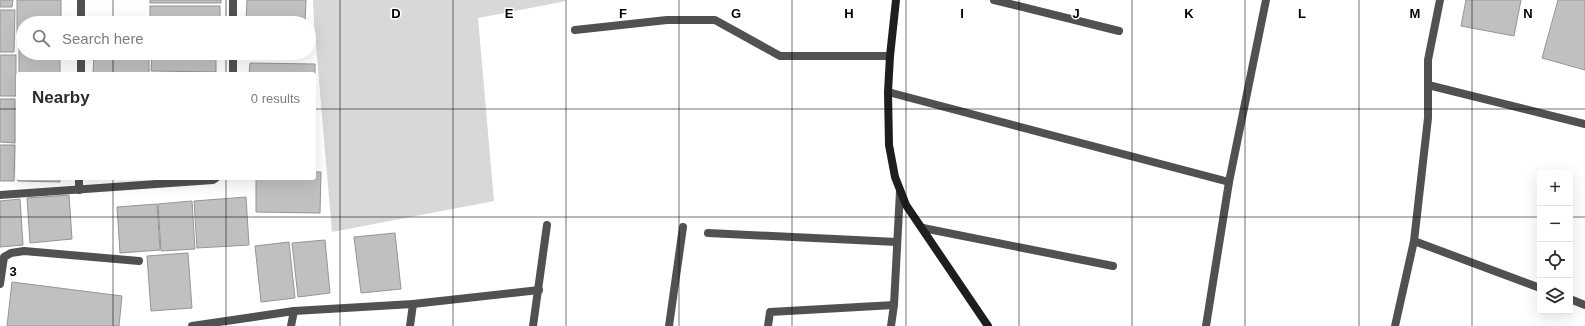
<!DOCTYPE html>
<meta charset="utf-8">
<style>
body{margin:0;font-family:Arial,sans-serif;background:#f7f7f7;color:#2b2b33}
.controls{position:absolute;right:12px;bottom:12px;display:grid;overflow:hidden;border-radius:4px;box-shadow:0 4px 16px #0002}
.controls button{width:36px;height:36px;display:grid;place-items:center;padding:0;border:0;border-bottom:1px solid #e1e1e2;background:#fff;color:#2b2b33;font:20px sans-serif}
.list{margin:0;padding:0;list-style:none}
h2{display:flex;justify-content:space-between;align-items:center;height:52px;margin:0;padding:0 16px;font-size:17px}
h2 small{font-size:13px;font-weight:400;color:#7c7c81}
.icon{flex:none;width:22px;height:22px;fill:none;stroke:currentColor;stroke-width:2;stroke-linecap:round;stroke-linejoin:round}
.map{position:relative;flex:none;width:1585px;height:326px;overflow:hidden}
.search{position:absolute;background:#fff;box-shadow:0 4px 16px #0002;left:16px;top:16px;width:300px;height:44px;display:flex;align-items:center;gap:10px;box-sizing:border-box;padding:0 14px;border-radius:22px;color:#7c7c81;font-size:15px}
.panel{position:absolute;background:#fff;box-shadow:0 4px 16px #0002;left:16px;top:72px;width:300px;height:108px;border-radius:4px}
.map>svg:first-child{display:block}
.green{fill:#d8d8d8}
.building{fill:#c0c0c0;stroke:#959595}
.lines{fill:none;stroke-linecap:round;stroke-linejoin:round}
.street{stroke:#515151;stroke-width:8}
.secondary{stroke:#1e1e1e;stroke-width:8}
.grid{fill:none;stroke:#000;stroke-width:1;stroke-opacity:0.55}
.grid-label{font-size:13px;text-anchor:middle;font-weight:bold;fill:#000;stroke:#fff;stroke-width:3;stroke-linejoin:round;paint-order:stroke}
</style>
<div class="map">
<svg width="1585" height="326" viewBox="0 0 1585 326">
<rect width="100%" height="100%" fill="#fff"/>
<!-- green -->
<polygon class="green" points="313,0 567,0 562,2 478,18 494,201 332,232 314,22"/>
<!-- building -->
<g class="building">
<polygon points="0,0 13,0 12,7 0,7"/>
<polygon points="17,0 61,0 61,23 23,23 23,43 17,43"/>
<rect x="150" y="0" width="71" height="3"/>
<polygon points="247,0 306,0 305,23 246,21"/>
<polygon points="1466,0 1521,0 1514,36 1461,26"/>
<polygon points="1558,0 1585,0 1585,70 1542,58"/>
<rect x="150" y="6" width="70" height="17"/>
<polygon points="0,10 15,10 14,52 0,52"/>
<polygon points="19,46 23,46 23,53 60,53 60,74 19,74"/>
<polygon points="94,53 149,54 149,74 93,74"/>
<polygon points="152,53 216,53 216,72 151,71"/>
<rect x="0" y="55" width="16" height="41"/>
<polygon points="250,63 315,64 315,128 314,74 249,74"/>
<polygon points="152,73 216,74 152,74"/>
<polygon points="0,99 15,99 15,143 0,142"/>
<polygon points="0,145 15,145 14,181 0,181"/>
<polygon points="18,158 18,178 60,178 60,182 18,181"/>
<polygon points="314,172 321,172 320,213 256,212 256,178 314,178"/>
<polygon points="69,195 72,239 30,243 27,198"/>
<polygon points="246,197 249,245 197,248 194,201"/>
<polygon points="20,199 23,245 0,247 0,201"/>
<polygon points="192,201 195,249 161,251 158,204"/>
<polygon points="157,204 160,250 120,253 117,207"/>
<polygon points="395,233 401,289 361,293 354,237"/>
<polygon points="325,240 330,293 298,297 292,243"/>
<polygon points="289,242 295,298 261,302 255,246"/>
<polygon points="188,253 192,308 151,311 147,256"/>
<polygon points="12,282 122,296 119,326 7,326"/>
</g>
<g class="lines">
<!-- street -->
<g class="street">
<polyline points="994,0 1119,31"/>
<polyline points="81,23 81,0"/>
<polyline points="233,23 233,0"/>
<polyline points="575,30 667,20 715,20 780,56 890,56"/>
<polyline points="81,74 81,53"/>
<polyline points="233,74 233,53"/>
<polyline points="1428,85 1585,124"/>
<polyline points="888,92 1229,182"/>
<polyline points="79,190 79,178"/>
<polyline points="0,195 213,180 216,178"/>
<polyline points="923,228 1113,266"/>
<polyline points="708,233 897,242"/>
<polyline points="1414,241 1540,288"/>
<polyline points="0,284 4,257 11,253 24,251 139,261"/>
<polyline points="1570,299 1585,305"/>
<polyline points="192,326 294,311 413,304 539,290"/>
<polyline points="291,326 294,311"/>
<polyline points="410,326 413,304"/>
<polyline points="533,326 547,225"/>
<polyline points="669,326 683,227"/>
<polyline points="768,326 770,312 894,305"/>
<polyline points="891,326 894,305 900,191"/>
<polyline points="1206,326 1229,182 1266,0"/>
<polyline points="1395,326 1414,241 1428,118 1428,60 1440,0"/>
</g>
<!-- secondary -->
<polyline class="secondary" points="896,0 890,56 888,92 889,145 895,177 906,205 988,326"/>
</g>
<!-- grid -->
<path class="grid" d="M113 0V23M226 0V23M340 0V326M453 0V326M566 0V326M679 0V326M792 0V326M906 0V326M1019 0V326M1132 0V326M1245 0V326M1359 0V326M1472 0V326M113 53V74M226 53V74M0 109H18M314 109H1585M113 178V326M226 178V326M0 217H1540M1570 217H1585"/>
<g class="grid-label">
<text x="396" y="18">D</text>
<text x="509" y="18">E</text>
<text x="623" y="18">F</text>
<text x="736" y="18">G</text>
<text x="849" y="18">H</text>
<text x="962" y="18">I</text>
<text x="1076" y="18">J</text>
<text x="1189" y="18">K</text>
<text x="1302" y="18">L</text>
<text x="1415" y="18">M</text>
<text x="1528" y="18">N</text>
<text x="13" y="276">3</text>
</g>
</svg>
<div class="controls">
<button>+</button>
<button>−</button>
<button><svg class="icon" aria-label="locate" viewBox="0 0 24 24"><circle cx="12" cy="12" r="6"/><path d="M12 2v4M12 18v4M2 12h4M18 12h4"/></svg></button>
<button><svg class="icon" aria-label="layers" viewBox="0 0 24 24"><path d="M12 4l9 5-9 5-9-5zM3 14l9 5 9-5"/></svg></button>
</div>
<div class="search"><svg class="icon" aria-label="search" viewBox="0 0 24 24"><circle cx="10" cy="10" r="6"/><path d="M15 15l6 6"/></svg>Search here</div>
<section class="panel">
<h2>Nearby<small>0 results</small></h2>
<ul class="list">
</ul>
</section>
</div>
